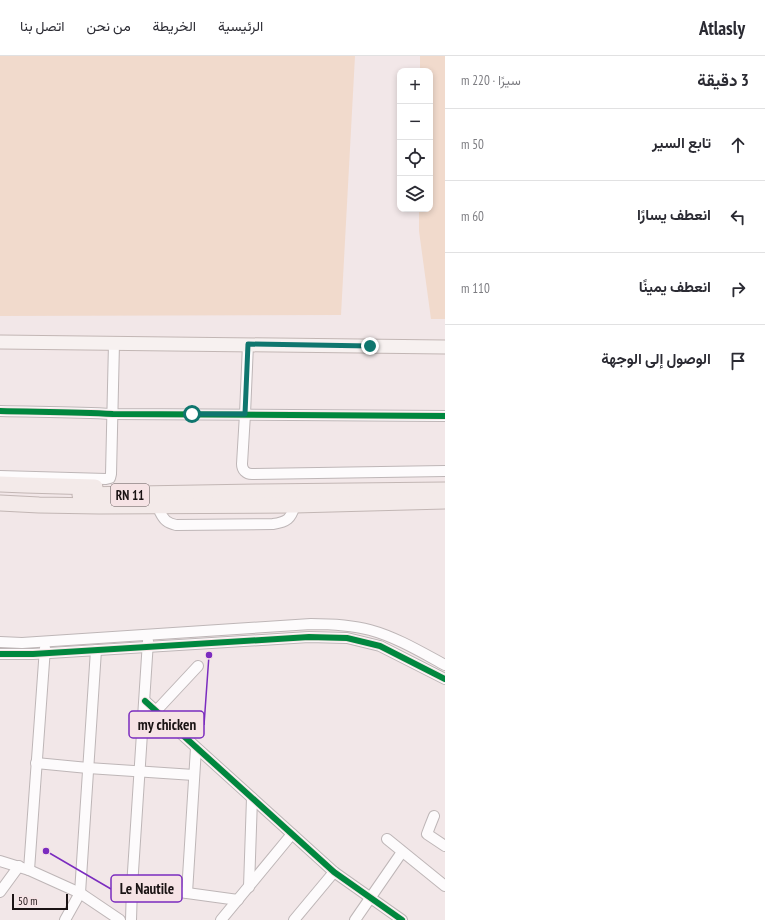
<!DOCTYPE html>
<html lang="ar">
<meta charset="utf-8">
<style>
body{margin:0;font-family:"PT Sans Narrow",Vazirmatn,sans-serif;background:#f7f7f7;color:#2b2b33;direction:rtl}
.controls{position:absolute;right:12px;top:12px;display:grid;overflow:hidden;border-radius:8px;box-shadow:0 2px 6px #0003}
.controls button{width:36px;height:36px;display:grid;place-items:center;padding:0;border:0;border-bottom:1px solid #e1e1e2;background:#fff;color:#2b2b33;font:20px sans-serif}
.scale{position:absolute;left:12px;bottom:10px;width:56px;box-sizing:border-box;padding-left:4px;border:2px solid #1a1314;border-top:0;font-size:11px;line-height:14px;white-space:nowrap;color:#1a1314;-webkit-text-stroke:3px #f6e3e5;paint-order:stroke}
.stop{position:absolute;width:12px;height:12px;margin:-9px;border:3px solid #0f766e;border-radius:50%;background:#fff}
.stop.end{background:#0f766e;border-color:#fff;box-shadow:0 1px 4px #0008}
.list{margin:0;padding:0;list-style:none}
h2{display:flex;justify-content:space-between;align-items:center;height:52px;margin:0;padding:0 16px;font-size:17px}
h2 small{font-size:13px;font-weight:400;color:#7c7c81}
.list li{display:grid;grid-template-columns:26px 1fr auto;gap:12px;align-items:center;box-sizing:border-box;height:72px;padding:0 16px;border-top:1px solid #e1e1e2}
.list b{display:block;font-size:15px;white-space:nowrap}
.list em{font-size:13px;font-style:normal;color:#7c7c81}
.icon{flex:none;width:22px;height:22px;fill:none;stroke:currentColor;stroke-width:2;stroke-linecap:round;stroke-linejoin:round}
.map{position:relative;flex:none;width:445px;height:864px;overflow:hidden;direction:ltr}
header{display:flex;align-items:center;gap:24px;box-sizing:border-box;height:56px;padding:0 20px;background:#fff;border-bottom:1px solid #e1e1e2}
header strong{font-size:19px}
nav{display:flex;gap:22px;margin-inline-start:auto;font-size:14px}
main{display:flex}
aside{flex:1;background:#fff}
.map>svg:first-child{display:block}
.green{fill:#f1dacc}
.lines{fill:none;stroke-linecap:round;stroke-linejoin:round}
.minor-casing{stroke:#beb6b7;stroke-width:12}
.major-casing{stroke:#c2b6b4;stroke-width:15}
.highway-casing{stroke:#c2b6b4;stroke-width:17}
.minor{stroke:#fdfbfc;stroke-width:10}
.major{stroke:#f7f1f0;stroke-width:13}
.highway{stroke:#f3eae9;stroke-width:15}
.cycleway-casing{stroke:#f6e3e5;stroke-width:8}
.cycleway{stroke:#00873e;stroke-width:6}
.route{stroke:#0f766e;stroke-width:5}
.labels{text-anchor:middle;dominant-baseline:central;stroke-width:3;stroke-linejoin:round;paint-order:stroke}
.shield{fill:#f6e3e5;stroke:#5c5153;stroke-width:1}
.shield-label{font-size:13px;font-weight:bold;fill:#1a1314}
.leader{fill:none;stroke:#7b2cbf;stroke-width:1.5}
.callout-dot{fill:#7b2cbf;stroke:#f6e3e5;stroke-width:1.5}
.callout{fill:#f6e3e5;stroke:#7b2cbf;stroke-width:1.5}
.callout-label{font-size:15px;text-anchor:middle;font-weight:bold;fill:#1a1314}
</style>
<header>
<strong>Atlasly</strong>
<nav><a>الرئيسية</a><a>الخريطة</a><a>من نحن</a><a>اتصل بنا</a></nav>
</header>
<main>
<aside>
<h2>3 دقيقة<small>سيرًا · 220 m</small></h2>
<ul class="list">
<li><svg class="icon" aria-label="ahead" viewBox="0 0 24 24"><path d="M12 20V5M6 11l6-6 6 6"/></svg><div><b>تابع السير</b></div><em>50 m</em></li>
<li><svg class="icon" aria-label="left" viewBox="0 0 24 24"><path d="M17 20v-9H6M10 6l-5 5 5 5"/></svg><div><b>انعطف يسارًا</b></div><em>60 m</em></li>
<li><svg class="icon" aria-label="right" viewBox="0 0 24 24"><path d="M7 20v-9h11M14 6l5 5-5 5"/></svg><div><b>انعطف يمينًا</b></div><em>110 m</em></li>
<li><svg class="icon" aria-label="arrive" viewBox="0 0 24 24"><path d="M6 21V4h12l-3 4 3 4H6"/></svg><div><b>الوصول إلى الوجهة</b></div></li>
</ul>
</aside>
<div class="map">
<svg width="445" height="864" viewBox="0 0 445 864">
<rect width="100%" height="100%" fill="#f2e7e8"/>
<!-- green -->
<g class="green">
<polygon points="0,0 355,0 341,259 0,260"/>
<polygon points="420,0 445,0 445,263 431,263 419,175 419,153 430,153 430,15 420,15"/>
</g>
<g class="lines">
<!-- minor casing -->
<g class="minor-casing">
<g id="minor">
<path d="M248 288 245 358 242 408C242 414 246 418 252 418L445 415"/>
<path d="M0 355C38 356 75 356 113 358L445 360"/>
<polyline points="0,420 106,423 110,422 111,418 114,287"/>
<path d="M160 456C164 464 167 467 176 469L273 468C287 466 291 463 295 449"/>
<path d="M0 586 22 587 311 568C331 568 351 569 370 574 396 581 421 596 445 609"/>
<polyline points="0,598 33,598 309,581 347,582 380,590 445,623"/>
<polyline points="145,645 334,816 402,864"/>
<polyline points="156,655 198,610"/>
<polyline points="36,707 88,712 194,719"/>
<polyline points="434,760 430,770 427,778 445,790"/>
<polyline points="387,783 445,830"/>
<polyline points="0,805 29,814 80,837 120,864"/>
<polyline points="29,814 45,592"/>
<polyline points="132,831 187,837 238,844"/>
<polyline points="249,831 252,742"/>
<polyline points="0,836 19,810"/>
<polyline points="187,837 196,692"/>
<polyline points="65,864 80,837 96,594"/>
<polyline points="131,864 132,831 148,585"/>
<polyline points="221,864 292,778"/>
<polyline points="294,864 334,816"/>
<polyline points="355,864 402,796"/>
</g>
</g>
<!-- major casing -->
<g class="major-casing">
<polyline id="major" points="0,286 445,291"/>
</g>
<!-- highway casing -->
<g class="highway-casing">
<g id="highway">
<polyline points="0,428 25,429 95,431"/>
<polyline points="80,439 259,436 445,434"/>
<polyline points="0,447 39,449 99,450 295,449 445,445"/>
</g>
</g>
<!-- minor -->
<use href="#minor" class="minor"/>
<!-- major -->
<use href="#major" class="major"/>
<!-- highway -->
<use href="#highway" class="highway"/>
<!-- cycleway casing -->
<g class="cycleway-casing">
<g id="cycleway">
<path d="M0 355C38 356 75 356 113 358L445 360"/>
<polyline points="0,598 33,598 309,581 347,582 380,590 445,623"/>
<polyline points="145,645 334,816 402,864"/>
</g>
</g>
<!-- cycleway -->
<use href="#cycleway" class="cycleway"/>
</g>
<g class="lines">
<!-- route -->
<polyline class="route" points="192,358 245,358 248,288 370,290"/>
</g>
<g class="labels">
<!-- shield labels -->
<rect class="shield" x="111" y="428" width="38" height="22" rx="3"/>
<g class="shield-label">
<text x="130" y="439">RN 11</text>
</g>
</g>
<!-- callouts -->
<path class="leader" d="M209 599L204 669M46 795L111 833"/>
<g class="callout-dot">
<circle cx="209" cy="599" r="4"/>
<circle cx="46" cy="795" r="4"/>
</g>
<g class="callout">
<rect x="129" y="655" width="75" height="27" rx="4"/>
<rect x="111" y="819" width="71" height="27" rx="4"/>
</g>
<g class="callout-label">
<text x="167" y="674">my chicken</text>
<text x="147" y="838">Le Nautile</text>
</g>
</svg>
<div class="controls">
<button>+</button>
<button>−</button>
<button><svg class="icon" aria-label="locate" viewBox="0 0 24 24"><circle cx="12" cy="12" r="6"/><path d="M12 2v4M12 18v4M2 12h4M18 12h4"/></svg></button>
<button><svg class="icon" aria-label="layers" viewBox="0 0 24 24"><path d="M12 4l9 5-9 5-9-5zM3 14l9 5 9-5"/></svg></button>
</div>
<div class="scale">50 m</div>
<div class="stop" style="left:192px;top:358px"></div>
<div class="stop end" style="left:370px;top:290px"></div>
</div>
</main>
